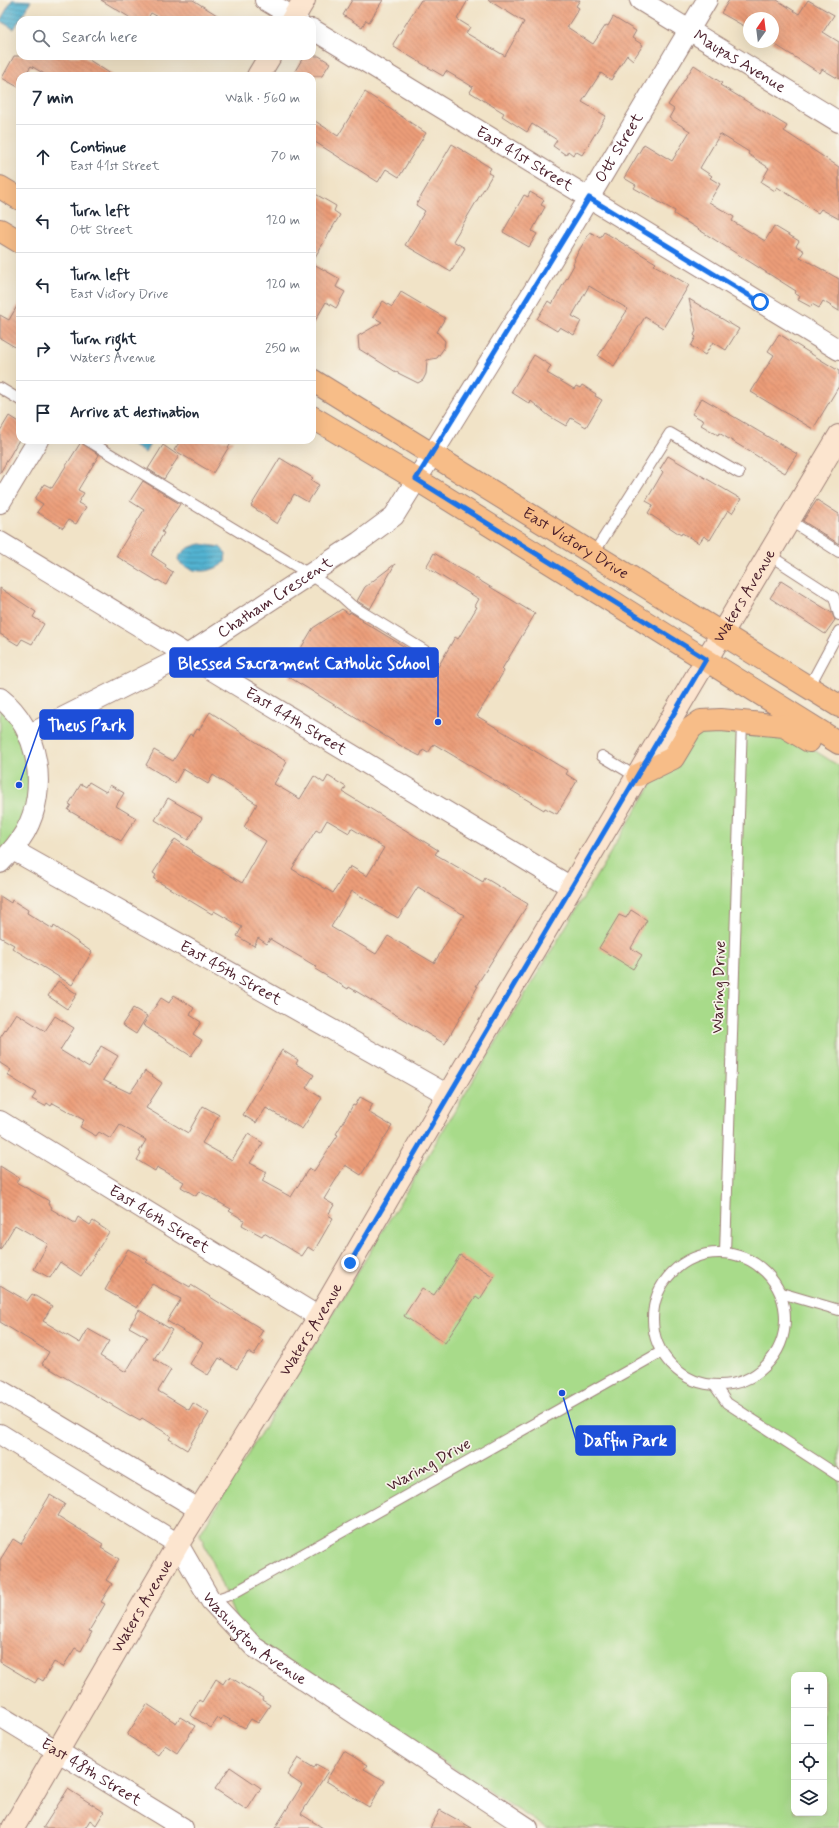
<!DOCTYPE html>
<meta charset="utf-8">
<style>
body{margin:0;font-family:Mynerve,sans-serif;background:#f2f2f3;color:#1f2937}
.controls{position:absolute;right:12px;bottom:12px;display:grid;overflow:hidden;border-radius:8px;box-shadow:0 4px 16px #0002}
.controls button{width:36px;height:36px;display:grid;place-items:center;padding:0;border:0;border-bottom:1px solid #e0e1e3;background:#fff;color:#1f2937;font:20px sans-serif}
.compass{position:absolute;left:743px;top:12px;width:36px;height:36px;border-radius:50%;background:#fff;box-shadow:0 4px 16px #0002;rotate:14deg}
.stop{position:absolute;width:12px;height:12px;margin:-9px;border:3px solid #1a73e8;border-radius:50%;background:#fff}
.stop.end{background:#1a73e8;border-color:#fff;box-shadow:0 1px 4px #0008}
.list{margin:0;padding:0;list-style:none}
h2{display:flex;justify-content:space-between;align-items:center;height:52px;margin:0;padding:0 16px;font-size:17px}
h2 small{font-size:13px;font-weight:400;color:#747a83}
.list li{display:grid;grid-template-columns:26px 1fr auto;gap:12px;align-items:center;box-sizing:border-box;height:64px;padding:0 16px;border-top:1px solid #e0e1e3}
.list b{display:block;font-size:15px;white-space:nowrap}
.list p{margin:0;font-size:13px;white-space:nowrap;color:#747a83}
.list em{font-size:13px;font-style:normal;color:#747a83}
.icon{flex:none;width:22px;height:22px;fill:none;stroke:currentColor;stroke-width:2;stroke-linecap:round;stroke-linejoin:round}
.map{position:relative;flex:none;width:839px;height:1828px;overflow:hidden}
.search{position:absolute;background:#fff;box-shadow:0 4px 16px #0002;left:16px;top:16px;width:300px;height:44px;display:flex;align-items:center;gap:10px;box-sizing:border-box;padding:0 14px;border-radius:12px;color:#747a83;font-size:15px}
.panel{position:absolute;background:#fff;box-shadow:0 4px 16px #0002;left:16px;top:72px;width:300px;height:372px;border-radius:12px}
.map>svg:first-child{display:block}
.green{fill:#a8db8a;stroke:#797d5a;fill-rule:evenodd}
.water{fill:url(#water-rules);stroke:#4e697e}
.building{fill:url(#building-back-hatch);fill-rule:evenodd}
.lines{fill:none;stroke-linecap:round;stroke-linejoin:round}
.lane-casing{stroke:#9e8179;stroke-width:12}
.street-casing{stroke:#9e8179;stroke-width:22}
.secondary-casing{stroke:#9e8179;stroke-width:24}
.primary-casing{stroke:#9e8179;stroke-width:24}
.lane{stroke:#fff;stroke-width:10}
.street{stroke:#fff;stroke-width:20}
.secondary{stroke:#fce5cf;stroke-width:22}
.primary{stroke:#f7bd88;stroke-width:22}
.route{stroke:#1a73e8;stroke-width:5}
.labels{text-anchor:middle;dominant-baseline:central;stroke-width:3.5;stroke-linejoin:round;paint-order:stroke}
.street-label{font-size:16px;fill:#4a1f2b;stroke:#f7f3e8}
.leader{fill:none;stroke:#1d4ed8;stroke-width:1.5}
.callout-dot{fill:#1d4ed8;stroke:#f7f3e8;stroke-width:1.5}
.callout{fill:#1d4ed8;stroke:#1d4ed8;stroke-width:1.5}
.callout-label{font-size:17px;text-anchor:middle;font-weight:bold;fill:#fff}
</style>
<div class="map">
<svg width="839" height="1828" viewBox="0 0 839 1828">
<defs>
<pattern id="water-rules" width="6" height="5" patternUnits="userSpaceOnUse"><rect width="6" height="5" fill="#52b3d1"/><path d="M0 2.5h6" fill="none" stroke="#4691aa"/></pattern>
<pattern id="building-back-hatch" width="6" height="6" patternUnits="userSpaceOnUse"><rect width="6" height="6" fill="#ec9d78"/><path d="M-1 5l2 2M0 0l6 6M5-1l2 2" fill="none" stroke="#c17f63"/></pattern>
</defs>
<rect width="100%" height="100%" fill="#f7f3e8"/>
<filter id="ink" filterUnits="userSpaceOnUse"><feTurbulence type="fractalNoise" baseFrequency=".025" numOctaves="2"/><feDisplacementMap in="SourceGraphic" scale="8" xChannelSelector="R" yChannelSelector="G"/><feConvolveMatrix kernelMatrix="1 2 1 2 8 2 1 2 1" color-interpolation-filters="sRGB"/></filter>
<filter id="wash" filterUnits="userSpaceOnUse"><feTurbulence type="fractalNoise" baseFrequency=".012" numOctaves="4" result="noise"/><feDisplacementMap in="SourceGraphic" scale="16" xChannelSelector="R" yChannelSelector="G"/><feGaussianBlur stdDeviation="0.9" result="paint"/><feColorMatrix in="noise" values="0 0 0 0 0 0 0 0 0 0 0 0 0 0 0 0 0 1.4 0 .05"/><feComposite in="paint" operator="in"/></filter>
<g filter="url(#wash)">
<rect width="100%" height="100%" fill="#f1e3c7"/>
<!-- green -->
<g class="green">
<polygon points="0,698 19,718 38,792 0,863"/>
<path d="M706 727 743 729 798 740 839 766V1828H546L241 1631 200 1534 656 777ZM794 1675H824V1813H794Z"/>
</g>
<!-- water -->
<g class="water">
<polygon points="12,0 31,1 14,29 0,21"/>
<polygon points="123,440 152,440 145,453"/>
<path d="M201 544 220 547 226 553 225 562C211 574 193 574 179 562L178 558C184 549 191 546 201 544Z"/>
</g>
<g id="blocks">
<!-- building -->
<g class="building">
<polygon points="101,0 193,0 225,20 164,20 151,13 147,20 134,20"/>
<polygon points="352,0 383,0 369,22 366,20 362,27 343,15"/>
<polygon points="421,0 468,0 457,19 470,27 466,33 505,56 524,22 488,0 580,0 576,6 579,8 567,27 593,44 606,25 608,26 613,17 636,31 632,38 643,45 633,60 627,55 611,80 601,73 598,77 582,102 606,116 582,155 575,151 573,155 568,151 566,155 553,146 557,140 532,124 527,132 502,116 504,113 470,92 473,87 446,71 443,76 394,47 393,44"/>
<polygon points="729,0 777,0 799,14 808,0 834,15 823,32 839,42 839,79 822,69 820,73 771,42 773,42 773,18 749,18 749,29 721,13"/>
<polygon points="14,56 83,56 114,76 48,76 31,66 24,76 20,76 20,83 18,87 2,78"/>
<polygon points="304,56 319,56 330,63 322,76 292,76"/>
<polygon points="694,65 722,83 720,85 787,126 784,131 839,167 839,219 821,209 818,213 777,187 775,191 761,182 769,168 748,154 749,152 720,134 700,168 712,176 710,178 720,184 709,202 734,217 732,221 765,241 774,226 799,241 796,246 804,251 800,257 839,279 839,311 823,301 819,308 812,304 811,307 798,300 800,296 795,294 796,291 674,214 675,211 634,188 636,185 624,178 644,144 672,161 690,131 669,118 674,109 668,105"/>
<polygon points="365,92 426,133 399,177 386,169 378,182 312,140 312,119 338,136"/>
<polygon points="452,144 491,168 488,173 492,175 453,241 465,248 451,272 405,245 425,211 416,205"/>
<polygon points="312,192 336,206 334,211 340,215 312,262"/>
<polygon points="530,192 544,200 541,205 545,207 532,231 537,234 529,247 503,232 524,195 528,197"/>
<polygon points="590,232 600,238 604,232 656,263 654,265 689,285 663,328 645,317 614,366 598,356 628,309 589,286 572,316 581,321 574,335 560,327 557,331 537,319 548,301 552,304 574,265 573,264 575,260 574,259"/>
<polygon points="312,263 340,279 336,287 345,292 336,308 326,302 312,326"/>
<polygon points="401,292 445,318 437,332 445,341 444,348 437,358 427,360 426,374 423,380 418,383 396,372 359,349 358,336 382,322 373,317 383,301 392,307"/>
<polygon points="689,299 739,329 726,350 713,342 705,355 691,346 696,337 694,335 696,331"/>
<polygon points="20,301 20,350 0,338 0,315 9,320"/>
<polygon points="779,334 839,371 839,386 813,429 751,392 774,355 768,351"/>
<polygon points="534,355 551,366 547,373 574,389 576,386 580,388 582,385 596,394 595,396 602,400 586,427 571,418 566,426 549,416 531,401 530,404 511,392"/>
<polygon points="702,398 797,454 785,473 719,433 718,435 701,425 704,421 692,414"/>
<polygon points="9,416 20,423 20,438 0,473 0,431"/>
<polygon points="181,440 233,440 213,473 174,450"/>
<polygon points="81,442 99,455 78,490 84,493 78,503 86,507 76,524 68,520 63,528 37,512 43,504 35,499 44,484 52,488"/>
<polygon points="163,445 179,456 164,479 148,469"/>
<polygon points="668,456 741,499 732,513 728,510 710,540 704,536 699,543 682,533 681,535 648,513 653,505 646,501 663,472 660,469"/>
<polygon points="280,458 313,478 311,480 319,485 308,502 294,494 277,524 251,506"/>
<polygon points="143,481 180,504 162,532 164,533 151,555 166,565 165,567 173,572 166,585 158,580 157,581 116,556 144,510 130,501"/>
<polygon points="817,500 839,514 839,544 803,521"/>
<polygon points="434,553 535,614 502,669 504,671 477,716 568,771 566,774 577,781 557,814 545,808 544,810 434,744 428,753 423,750 420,756 406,749 289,677 291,672 288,670 313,628 342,609 349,614 350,612 363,620 362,621 438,667 455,637 458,639 477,607 475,606 479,599 426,567"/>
<polygon points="395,564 370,609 357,601 365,587"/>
<polygon points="781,581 832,613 835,620 825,634 770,598"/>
<polygon points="0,588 36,612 33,617 44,624 32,644 22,639 18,645 0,634"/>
<path d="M210 712 287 762 274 784 300 799 314 776 324 783 328 776 346 787 343 792 438 850 435 854 483 882 485 878 528 904 476 986H478L445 1044 349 987 348 989 315 969 317 967 270 939 267 944 258 938 254 946 237 936 242 927 214 911 212 914 154 879 156 875 153 873 175 839 193 851 192 852 242 883 266 841 244 827 257 804 213 775 208 784 183 769 175 783 146 765 154 750 173 761 190 734 193 736 197 729 199 730ZM327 820 349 833 351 828 384 848 367 876 350 866 349 869 348 868 333 893 292 869 316 830 320 832ZM418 887 464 915 434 963 388 936 376 954 331 927 352 891 398 918Z"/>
<polygon points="89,782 106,792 110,785 124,793 116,806 136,818 121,841 68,810 71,805 69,804 81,784 86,787"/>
<polygon points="168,798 202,818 188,840 155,820"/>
<polygon points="0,896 11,903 12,900 28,910 27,913 53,929 54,926 92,952 72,985 12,948 14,945 0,937"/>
<polygon points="631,910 647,920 631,948 642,955 633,969 599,948 619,915 626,918"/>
<polygon points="58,981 77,994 67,1009 48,996"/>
<polygon points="174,995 194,1008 190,1015 201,1022 193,1034 202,1040 191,1056 143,1025 161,998 169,1003"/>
<polygon points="133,1008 147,1016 136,1034 122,1025"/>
<polygon points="16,1013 45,1031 55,1016 74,1028 60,1050 89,1068 101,1046 118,1056 103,1080 130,1093 145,1071 162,1083 146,1108 188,1133 203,1106 219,1115 202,1143 232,1160 248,1134 263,1143 250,1163 267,1172 262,1181 291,1197 309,1168 314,1171 338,1135 336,1134 353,1105 355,1106 360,1097 373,1104 368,1112 392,1126 361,1175 345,1165 324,1199 334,1205 328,1215 333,1218 314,1251 308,1247 302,1256 264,1233 262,1236 242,1225 244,1220 229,1211 231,1209 199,1191 196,1196 181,1187 184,1182 157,1167 155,1171 137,1160 141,1153 139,1152 146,1140 120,1125 111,1139 99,1132 96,1136 80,1127 84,1120 53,1103 51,1106 47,1103 45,1106 32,1099 36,1093 7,1075 11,1070 0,1063 0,1038"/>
<polygon points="282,1050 298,1060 296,1064 314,1075 306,1088 322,1098 302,1129 266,1108 256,1123 243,1115"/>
<polygon points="0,1166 19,1178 16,1182 49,1201 48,1204 52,1207 51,1209 75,1223 78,1217 90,1225 93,1221 109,1232 81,1276 60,1262 50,1278 34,1269 48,1244 15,1225 0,1250"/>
<polygon points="128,1249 148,1260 146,1262 190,1287 191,1285 263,1330 259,1337 263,1340 254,1355 248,1352 237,1369 219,1358 208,1375 190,1364 203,1343 167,1321 181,1299 152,1284 137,1308 105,1290"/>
<polygon points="460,1255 494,1277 480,1299 476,1296 445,1343 404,1316 422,1288 434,1295"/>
<polygon points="0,1285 27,1301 32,1294 52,1306 43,1321 80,1343 88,1329 109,1341 100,1356 126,1372 147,1337 129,1327 139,1310 172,1330 154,1359 171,1370 158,1391 189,1410 193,1403 209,1413 187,1450 169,1439 171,1436 142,1418 140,1420 131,1415 131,1416 42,1364 49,1352 0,1322"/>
<polygon points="50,1495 65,1504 58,1516 103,1544 101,1548 119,1559 106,1580 112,1584 101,1602 105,1604 89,1631 92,1632 81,1651 75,1648 63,1667 54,1662 43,1681 38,1678 35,1683 0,1662 0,1560 13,1539 21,1544"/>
<polygon points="230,1677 263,1698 262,1700 270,1705 258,1723 251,1719 245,1728 223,1716 221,1720 218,1718 211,1728 190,1715 199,1700 202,1702 216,1679 223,1684 227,1678 229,1679"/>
<polygon points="147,1704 176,1723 180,1717 195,1726 177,1753 165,1745 158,1755 127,1735"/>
<polygon points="344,1751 367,1765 364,1769 385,1781 369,1807 326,1781"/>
<polygon points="298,1758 314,1768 316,1764 328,1771 301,1814 323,1828 275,1828 302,1785 287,1775"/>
<polygon points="230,1767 261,1788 247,1810 215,1789"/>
<polygon points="68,1789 104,1812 96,1825 90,1820 85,1828 43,1828"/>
<polygon points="440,1810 472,1828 430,1828"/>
</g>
</g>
</g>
<g filter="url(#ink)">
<use href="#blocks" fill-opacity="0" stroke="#9e8179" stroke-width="1"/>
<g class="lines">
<!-- lane casing -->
<g class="lane-casing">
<g id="lane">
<polyline points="0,388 20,400"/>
<polyline points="87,440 309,574 338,593 351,605 432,655"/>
<polyline points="789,520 839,552"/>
<polyline points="594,553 670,433 739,473"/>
<polyline points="769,555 834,597 839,615"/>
<polyline points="809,687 839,631"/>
<polyline points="602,756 637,777"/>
<circle cx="719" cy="1319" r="66"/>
<polyline points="725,1253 742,722"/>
<polyline points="781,1293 839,1310"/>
<polyline points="715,1386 727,1403 839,1476"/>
<polyline points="211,1601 232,1594 661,1352"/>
</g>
</g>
<!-- street casing -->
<g class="street-casing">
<g id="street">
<polyline points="265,0 298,20"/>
<path id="s1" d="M640 0 839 122"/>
<path id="s2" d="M312 29 839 350"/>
<polyline points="0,503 38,440"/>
<path id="s3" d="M0 542 571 887"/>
<path d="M0 698C39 728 49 790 25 832 18 844 10 853 0 863"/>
<path id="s4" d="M28 735 187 655 359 542 394 516 534 290 707 0"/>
<path id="s5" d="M13 850 448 1095"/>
<path id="s6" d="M0 1121 319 1317"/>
<polyline points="0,1390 200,1510"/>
<path id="s7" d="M0 1434 178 1544 211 1601 254 1647 528 1828"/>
<path id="s8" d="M0 1716 183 1828"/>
</g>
</g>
<!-- secondary casing -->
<g class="secondary-casing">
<g id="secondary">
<polyline points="292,20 304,0"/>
<polyline points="258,76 270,56"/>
<path id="s9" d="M13 1828 178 1544 319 1317 448 1095 839 436"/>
</g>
</g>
<!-- primary casing -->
<g class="primary-casing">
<g id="primary">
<polyline points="0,187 20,199"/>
<polyline points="0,230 20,242"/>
<path id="s10" d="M312 380 839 706"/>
<polyline points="312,417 416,479 839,743"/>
<polyline points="638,775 673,758 691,728 701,721 721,720 784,726 809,741"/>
</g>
</g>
<!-- lane -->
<use href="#lane" class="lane"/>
<!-- street -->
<use href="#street" class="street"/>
<!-- secondary -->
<use href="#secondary" class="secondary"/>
<!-- primary -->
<use href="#primary" class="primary"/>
</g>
</g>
<g class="lines" filter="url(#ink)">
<!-- route -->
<polyline class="route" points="350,1263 706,659 416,479 589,198 760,302"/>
</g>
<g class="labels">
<!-- street labels -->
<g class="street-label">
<text stroke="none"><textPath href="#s1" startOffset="117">Maupas Avenue</textPath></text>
<text stroke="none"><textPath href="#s4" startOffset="859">Ott Street</textPath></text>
<text stroke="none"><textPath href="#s2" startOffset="249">East 41st Street</textPath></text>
<text stroke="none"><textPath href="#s10" startOffset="310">East Victory Drive</textPath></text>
<text stroke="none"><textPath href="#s9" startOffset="1433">Waters Avenue</textPath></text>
<text stroke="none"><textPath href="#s4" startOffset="283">Chatham Crescent</textPath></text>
<text stroke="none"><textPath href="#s3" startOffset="346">East 44th Street</textPath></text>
<text stroke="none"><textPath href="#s5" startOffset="250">East 45th Street</textPath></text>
<text transform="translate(719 987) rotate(-88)">Waring Drive</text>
<text stroke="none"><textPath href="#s6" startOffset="187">East 46th Street</textPath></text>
<text stroke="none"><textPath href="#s9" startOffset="581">Waters Avenue</textPath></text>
<text transform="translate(429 1465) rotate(-29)">Waring Drive</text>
<text stroke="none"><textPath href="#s9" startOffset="257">Waters Avenue</textPath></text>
<text stroke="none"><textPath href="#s7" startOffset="333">Washington Avenue</textPath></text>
<text stroke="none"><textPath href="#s8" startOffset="107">East 48th Street</textPath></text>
</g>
</g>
<!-- callouts -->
<path class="leader" d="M438 722L438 663M19 785L40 725M562 1393L576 1440"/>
<g class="callout-dot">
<circle cx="438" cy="722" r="4"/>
<circle cx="19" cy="785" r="4"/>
<circle cx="562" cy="1393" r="4"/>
</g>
<g class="callout">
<rect x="170" y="648" width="268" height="29" rx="4"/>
<rect x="40" y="710" width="93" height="29" rx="4"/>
<rect x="576" y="1426" width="99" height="29" rx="4"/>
</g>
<g class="callout-label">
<text x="304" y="669">Blessed Sacrament Catholic School</text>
<text x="87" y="731">Theus Park</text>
<text x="625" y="1446">Daffin Park</text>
</g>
</svg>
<div class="controls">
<button>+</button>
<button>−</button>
<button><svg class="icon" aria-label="locate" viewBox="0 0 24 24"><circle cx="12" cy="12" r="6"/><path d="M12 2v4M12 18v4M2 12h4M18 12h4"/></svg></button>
<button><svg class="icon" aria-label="layers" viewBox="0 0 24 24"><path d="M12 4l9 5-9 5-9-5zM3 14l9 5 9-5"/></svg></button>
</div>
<svg class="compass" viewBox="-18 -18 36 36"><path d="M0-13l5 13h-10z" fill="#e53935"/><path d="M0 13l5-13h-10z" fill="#747a83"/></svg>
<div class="stop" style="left:760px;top:302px"></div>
<div class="stop end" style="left:350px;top:1263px"></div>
<div class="search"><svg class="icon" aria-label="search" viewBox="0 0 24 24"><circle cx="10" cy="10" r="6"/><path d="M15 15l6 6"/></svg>Search here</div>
<section class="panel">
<h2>7 min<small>Walk · 560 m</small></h2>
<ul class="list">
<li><svg class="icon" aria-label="ahead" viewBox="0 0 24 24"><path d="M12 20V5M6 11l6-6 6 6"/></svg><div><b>Continue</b><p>East 41st Street</p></div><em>70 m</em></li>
<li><svg class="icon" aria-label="left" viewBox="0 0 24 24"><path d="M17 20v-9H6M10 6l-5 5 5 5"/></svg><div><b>Turn left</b><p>Ott Street</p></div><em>120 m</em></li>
<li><svg class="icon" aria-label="left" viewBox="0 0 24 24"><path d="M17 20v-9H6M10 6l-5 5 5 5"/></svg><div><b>Turn left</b><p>East Victory Drive</p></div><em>120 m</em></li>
<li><svg class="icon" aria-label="right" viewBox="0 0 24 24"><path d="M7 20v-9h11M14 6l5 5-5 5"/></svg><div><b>Turn right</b><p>Waters Avenue</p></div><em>250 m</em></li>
<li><svg class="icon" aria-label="arrive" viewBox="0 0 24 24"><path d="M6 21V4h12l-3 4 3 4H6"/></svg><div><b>Arrive at destination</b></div></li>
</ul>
</section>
</div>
